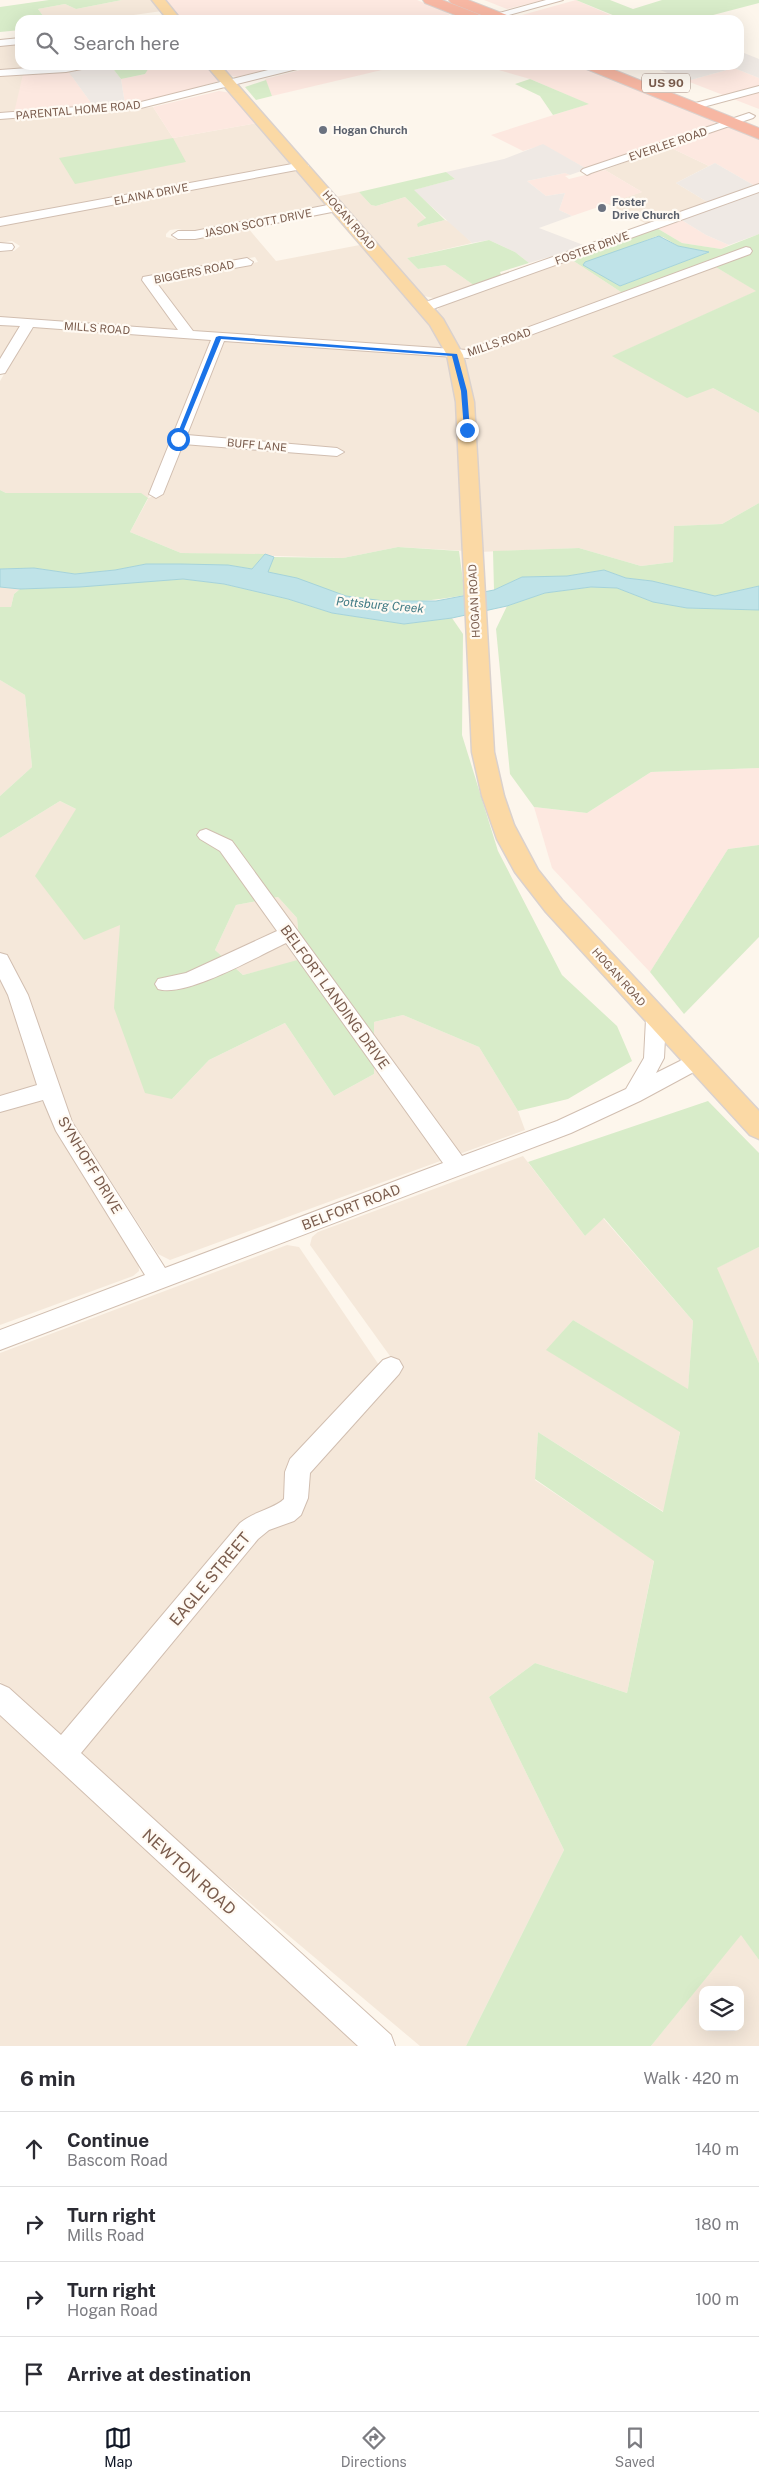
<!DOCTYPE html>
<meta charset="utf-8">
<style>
body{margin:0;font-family:"Public Sans",sans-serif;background:#f2f2f3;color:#2b2b33}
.controls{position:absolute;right:15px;bottom:15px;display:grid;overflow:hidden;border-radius:10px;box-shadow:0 5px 20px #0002}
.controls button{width:45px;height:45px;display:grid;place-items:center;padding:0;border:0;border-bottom:1px solid #e1e1e2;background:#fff;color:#2b2b33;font:25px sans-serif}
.stop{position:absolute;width:15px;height:15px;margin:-11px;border:4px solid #1a73e8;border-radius:50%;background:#fff}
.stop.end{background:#1a73e8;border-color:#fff;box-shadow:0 1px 5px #0008}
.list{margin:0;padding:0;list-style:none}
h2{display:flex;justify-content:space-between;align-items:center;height:65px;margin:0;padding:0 20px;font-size:21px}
h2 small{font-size:16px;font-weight:400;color:#7c7c81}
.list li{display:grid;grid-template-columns:32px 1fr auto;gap:15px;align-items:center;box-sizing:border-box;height:75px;padding:0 20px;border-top:1px solid #e1e1e2}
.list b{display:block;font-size:19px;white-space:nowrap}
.list p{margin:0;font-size:16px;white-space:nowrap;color:#7c7c81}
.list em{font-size:16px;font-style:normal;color:#7c7c81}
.icon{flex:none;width:28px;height:28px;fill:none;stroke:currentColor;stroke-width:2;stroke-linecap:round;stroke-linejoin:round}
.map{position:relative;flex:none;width:759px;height:2046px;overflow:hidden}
.search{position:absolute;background:#fff;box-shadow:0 5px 20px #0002;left:15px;right:15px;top:15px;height:55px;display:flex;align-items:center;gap:12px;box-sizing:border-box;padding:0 18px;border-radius:15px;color:#7c7c81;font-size:19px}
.sheet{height:365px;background:#fff}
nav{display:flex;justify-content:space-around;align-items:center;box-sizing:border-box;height:70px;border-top:1px solid #e1e1e2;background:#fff;font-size:14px;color:#7c7c81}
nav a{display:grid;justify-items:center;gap:2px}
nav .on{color:#111827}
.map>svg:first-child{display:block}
.residential{fill:#f5e8da;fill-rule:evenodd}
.commercial{fill:#fde8e0}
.industrial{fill:#efe9e4}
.green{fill:#d8ecc9;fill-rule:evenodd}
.water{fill:#bfe3e8;stroke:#a5d3da}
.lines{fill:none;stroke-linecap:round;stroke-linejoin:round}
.minor-casing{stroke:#d1beb0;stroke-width:2}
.major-casing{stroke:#dad1cd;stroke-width:3}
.highway-casing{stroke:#dad1cd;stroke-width:2}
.minor{fill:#fff;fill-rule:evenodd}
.major{fill:#fbd9a5;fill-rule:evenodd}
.highway{fill:#f7b7a3;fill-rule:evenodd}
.route{fill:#1a73e8}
.worship-dot{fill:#6b7280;stroke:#fffaf3;stroke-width:2}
.labels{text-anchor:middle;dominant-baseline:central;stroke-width:4.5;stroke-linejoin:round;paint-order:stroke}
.far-street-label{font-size:11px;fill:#7a5c4d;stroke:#fffaf3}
.far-worship-label{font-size:11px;font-weight:bold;fill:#5b616d;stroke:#fffaf3;text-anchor:start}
.shield{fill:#fffaf3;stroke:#a28b7f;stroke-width:1}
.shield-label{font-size:12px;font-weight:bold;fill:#7a5c4d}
.far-water-label{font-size:12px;font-style:italic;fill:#437c86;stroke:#fffaf3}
.street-label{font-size:14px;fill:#7a5c4d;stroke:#fffaf3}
.near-street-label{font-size:16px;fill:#7a5c4d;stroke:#fffaf3}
</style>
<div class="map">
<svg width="759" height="2046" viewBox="0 0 759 2046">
<rect width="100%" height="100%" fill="#fdf6ec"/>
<!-- residential -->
<g class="residential">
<polygon points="122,0 153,0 162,11 98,20 92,15 44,17 38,9 65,4 76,9"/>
<polygon points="20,39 20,65 95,65 88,67 14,113 0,114 0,42"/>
<polygon points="153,107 173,138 257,123 293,165 0,220 0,118 107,113"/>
<polygon points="667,146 709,166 676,183 709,203 647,224 606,203 642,192 605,170"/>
<polygon points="293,170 299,171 329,206 190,232 178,229 170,230 166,234 166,237 179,240 247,227 276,261 365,244 423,312 443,346 441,349 196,333 190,330 155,283 258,262 255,257 144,278 179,329 176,330 0,319 0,252 14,251 20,246 12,241 0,243 0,225"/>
<polygon points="359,192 371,205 376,206 405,197 426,219 418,227 445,220 451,222 472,243 407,258 418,269 445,265 475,286 437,299 420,295 335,197"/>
<polygon points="569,258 624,294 469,352 460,351 436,313 438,309 446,303"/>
<polygon points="714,266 757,291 613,356 713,388 759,413 759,503 722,524 675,526 673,562 641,566 579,548 478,552 463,362 469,357"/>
<polygon points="0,323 16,324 21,330 0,364"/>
<polygon points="43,326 207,338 211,341 212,345 148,498 160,494 180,444 188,442 339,455 340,449 190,438 184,435 221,343 227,341 446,357 451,362 461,400 466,551 398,547 343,558 181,553 130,532 148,499 6,493 0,490 0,381 30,330"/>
<polygon points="0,587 20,589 14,594 11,607 0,607"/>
<polygon points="0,680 25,695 32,767 0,796"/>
<polygon points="60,801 76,809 120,925 119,961 172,1099 209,1060 285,1023 334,1096 374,1074 374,1022 403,1015 479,1047 518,1111 525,1130 170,1260 158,1254 62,1105 0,953 0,838"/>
<polygon points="278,897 297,918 301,960 243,975 215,950 236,905"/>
<polygon points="0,970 38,1084 33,1089 0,1098"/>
<polygon points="34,1098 48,1105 138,1257 139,1271 133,1276 0,1325 0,1108"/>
<polygon points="523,1156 585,1236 603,1218 693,1321 688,1390 573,1320 547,1350 680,1431 664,1512 538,1432 535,1480 654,1560 627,1693 535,1663 489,1697 564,1850 466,2046 420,2046 81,1761 82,1741 260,1528 294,1518 301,1472 395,1363 310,1245 312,1237 318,1232"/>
<polygon points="287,1245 299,1247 379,1365 290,1495 67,1735 56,1734 0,1682 0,1353"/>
<polygon points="759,1247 759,1363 716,1268"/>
<polygon points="0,1708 364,2046 0,2046"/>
<path d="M741 1934 759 1960V2046H651ZM703 1990H740V2027H703Z"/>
</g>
<!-- commercial -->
<g class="commercial">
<polygon points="161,0 417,0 446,12 455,19 178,20"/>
<polygon points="484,0 544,0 507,9"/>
<polygon points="576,0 615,17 608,20 534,20 522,15"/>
<polygon points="149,65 206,65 219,81 176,94 125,104 121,79 145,74"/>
<polygon points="221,65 286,65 237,77 229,75"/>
<polygon points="320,65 403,65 272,96 265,79"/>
<polygon points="461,65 576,65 712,120 716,124 587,169 543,145 523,151 491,135 588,104 530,79 495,69 468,68"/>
<polygon points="734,68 759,78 759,109 687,81"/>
<polygon points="68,71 94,107 14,113 23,74"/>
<polygon points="219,91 231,93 257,123 173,138 153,107"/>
<polygon points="722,128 731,128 759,140 759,185 755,186 715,163 709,166 667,146"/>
<polygon points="605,170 642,192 572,216 559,210 565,193 546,196 527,181 565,173 570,175 565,176 569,179"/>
<polygon points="680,219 706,235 729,245 721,249 682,243 655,227"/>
<polygon points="759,768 759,845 728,849 650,972 552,868 534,807 587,813 651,772"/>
</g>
<!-- industrial -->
<g class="industrial">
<polygon points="739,51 759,59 759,78 734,68 687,81 660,70 678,65 739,65"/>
<polygon points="95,65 125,66 114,70 121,79 125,104 94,107 68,71"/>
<polygon points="543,144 587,169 570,175 565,173 527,181 546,196 565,193 559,210 572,216 539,228 586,246 529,263 515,252 489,240 472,243 413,190 455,179 446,172 504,159"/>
<polygon points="715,163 755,186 709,203 676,183"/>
<polygon points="759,192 759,234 729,245 706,235 680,219"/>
</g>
<!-- green -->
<g class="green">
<polygon points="49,0 122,0 76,9 65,4 38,9 44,17 92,15 98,20 20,20 20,30 0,32 0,7"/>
<polygon points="576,0 610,0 633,9 662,0 759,0 759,3 694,20 608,20 615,16"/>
<polygon points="124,65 149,65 150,66 145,74 121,79 114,70"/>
<polygon points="530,79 589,104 553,115 540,96 515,84"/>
<polygon points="266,80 272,96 256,100 245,87"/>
<polygon points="173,138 186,162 75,184 59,158"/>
<polygon points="446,172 455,179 414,190 445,220 418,227 417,224 426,218 405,197 376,206 371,205 359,192"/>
<path d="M655 227 682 243 721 249 759 234V413L713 388 687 398 612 356 756 291 714 266 751 253 743 248 624 294 569 258ZM657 236 663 237 678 246 709 252 620 286 584 265Z"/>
<polygon points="489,240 515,252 529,263 500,272 502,277 475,286 445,265 418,269 407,258"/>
<polygon points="0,490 6,493 141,493 148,498 130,532 181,553 265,554 252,569 228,565 146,564 115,570 75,574 34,568 0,569"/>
<polygon points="759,503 759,586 715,596 652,581 626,578 604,570 567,576 522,577 494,590 493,551 579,548 641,566 673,562 674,526 722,524"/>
<path d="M398 547 459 551 465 595C427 602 383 606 345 596 318 589 296 578 267 572L274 557 343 558Z"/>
<path d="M183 579 224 584 288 599 332 613 404 624 452 618 463 634 462 735 498 851 562 975 617 1026 632 1061 568 1099 518 1111 479 1047 403 1015 374 1022V1074L334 1096 285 1023 209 1060 172 1099 145 1093 114 1008 120 925 84 940 35 876 76 809 60 801 0 838V796L32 767 25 695 0 680V607H11L14 594 20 589ZM278 897 297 918 301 959 243 975 215 950 236 905Z"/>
<polygon points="591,587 617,588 653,602 687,608 759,610 759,768 651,772 587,813 534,807 510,774 496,629 507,606 545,593"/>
<polygon points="759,845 759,937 684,1014 650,972 728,849"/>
<polygon points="708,1101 759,1153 759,1247 717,1268 759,1363 759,1960 741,1935 651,2046 466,2046 564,1850 489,1697 535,1663 627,1693 654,1561 535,1479 538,1432 663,1512 680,1432 546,1350 573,1320 688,1389 693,1321 604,1218 585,1236 528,1162"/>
</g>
<!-- water -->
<g class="water">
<polygon points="659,236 678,246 709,252 620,286 583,265 585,262"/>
<polygon points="265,554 274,557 268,572 297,578 346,596 384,601 436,601 494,590 522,577 567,576 604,570 626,578 652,581 715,596 759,586 759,610 687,608 653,602 617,588 591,587 545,593 507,606 452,618 404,624 332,613 288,599 224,584 183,579 80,587 20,589 0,587 0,569 34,568 75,574 115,570 146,564 181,564 228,565 252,569"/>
</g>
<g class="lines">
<!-- minor casing -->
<g class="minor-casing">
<g id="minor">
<polygon points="546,0 563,0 491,20 474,20"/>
<polygon points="20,38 20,44 0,46 0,40"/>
<polygon points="70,65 93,65 92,67 66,72 0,76 0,70"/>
<polygon points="288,65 306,65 305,67 141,108 0,119 0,113 141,102"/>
<polygon points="759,86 759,92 692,110 686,107 688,105"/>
<polygon points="749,113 755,116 753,118 591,173 587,175 581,171 583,169"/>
<polygon points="303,162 309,166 307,168 0,226 0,218"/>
<polygon points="759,184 759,192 430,310 420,310 418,307 420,304"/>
<polygon points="338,203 342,204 344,207 342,210 195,239 178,239 172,235 178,231 195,231"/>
<polygon points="0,243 12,244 14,247 12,250 0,251"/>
<polygon points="746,247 750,248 752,251 750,254 468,358 224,341 187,435 337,448 344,452 337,456 183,444 163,494 156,498 149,494 211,340 33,327 5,373 0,374 0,359 20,326 0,325 0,317 178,330 142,280 143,277 247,258 253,262 251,265 156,282 193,331 467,350"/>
<path d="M206 829 232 841 462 1156 557 1121 626 1089 644 1058 646 1019 649 1014 656 1011 663 1014 666 1019 664 1058 656 1073 696 1053 703 1055 706 1061 703 1067 640 1101 571 1133 0 1350V1330L145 1275 56 1131 43 1100 0 1112V1096L37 1085 8 995 0 979V953L7 955 28 995 72 1122 165 1268 443 1163 286 943C258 956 186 998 158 989L155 984 158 979 186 973 277 931 220 851 200 839 197 835 200 831Z"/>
<path d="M391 1357 399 1360 403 1367 399 1374 310 1473 308 1498 301 1515 294 1521 269 1530 258 1539 81 1753 391 2035 395 2046H358L0 1715V1684L9 1688 61 1735 240 1523C254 1511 274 1509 284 1499L285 1472 290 1459 383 1360Z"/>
</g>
</g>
<!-- major casing -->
<g class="major-casing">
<g id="major">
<polygon points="152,0 165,0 181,20 168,20"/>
<polygon points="206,65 220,65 443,319 463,355 474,402 494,752 504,796 514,825 538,870 562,900 759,1111 759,1139 750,1135 546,912 515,872 497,839 482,796 472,752 456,402 447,355 430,325"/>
</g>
</g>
<!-- highway casing -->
<g class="highway-casing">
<g id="highway">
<polygon points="423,0 442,0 478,14 480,17 478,20 468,20 425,3"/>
<polygon points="449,0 468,0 512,17 514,20 494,20 451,3"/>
<polygon points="582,65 602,65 759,128 759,139 584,68"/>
</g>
</g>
<!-- minor -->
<use href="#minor" class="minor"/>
<!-- major -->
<use href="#major" class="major"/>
<!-- highway -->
<use href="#highway" class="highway"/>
</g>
<!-- route -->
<polygon class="route" points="219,336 457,354 467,391 470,430 464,430 461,391 452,356 221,339 180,439 175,440 216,337"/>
<!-- markers -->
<g class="worship-dot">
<circle cx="323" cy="130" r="5"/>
<circle cx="602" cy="208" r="5"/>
</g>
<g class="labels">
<!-- far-street labels -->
<g class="far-street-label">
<text transform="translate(78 110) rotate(-5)">PARENTAL HOME ROAD</text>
<text transform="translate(668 144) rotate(-19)">EVERLEE ROAD</text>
<text transform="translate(151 194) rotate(-11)">ELAINA DRIVE</text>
<text transform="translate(349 220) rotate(49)">HOGAN ROAD</text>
<text transform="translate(258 223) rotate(-11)">JASON SCOTT DRIVE</text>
<text transform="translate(592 248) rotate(-20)">FOSTER DRIVE</text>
<text transform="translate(194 272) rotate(-11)">BIGGERS ROAD</text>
<text transform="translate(97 328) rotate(4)">MILLS ROAD</text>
<text transform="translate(499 342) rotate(-19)">MILLS ROAD</text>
<text transform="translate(257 445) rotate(5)">BUFF LANE</text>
<text transform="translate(474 601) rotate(-93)">HOGAN ROAD</text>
<text transform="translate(619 977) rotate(48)">HOGAN ROAD</text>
</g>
<!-- far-worship labels -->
<g class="far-worship-label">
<text x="333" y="130">Hogan Church</text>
<text x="612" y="202">Foster<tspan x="612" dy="13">Drive Church</tspan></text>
</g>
<!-- shield labels -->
<rect class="shield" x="642" y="73.5" width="48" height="19" rx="4"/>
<g class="shield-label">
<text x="666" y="83">US 90</text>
</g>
<!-- far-water labels -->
<g class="far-water-label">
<text transform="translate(380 605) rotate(5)">Pottsburg Creek</text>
</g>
<!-- street labels -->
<g class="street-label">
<text transform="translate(335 997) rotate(54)">BELFORT LANDING DRIVE</text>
<text transform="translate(90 1165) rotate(59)">SYNHOFF DRIVE</text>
<text transform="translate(351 1207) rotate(-21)">BELFORT ROAD</text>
</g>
<!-- near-street labels -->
<g class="near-street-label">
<text transform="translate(210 1579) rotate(-50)">EAGLE STREET</text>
<text transform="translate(189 1872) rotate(42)">NEWTON ROAD</text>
</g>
</g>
</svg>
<div class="controls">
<button><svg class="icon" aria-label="layers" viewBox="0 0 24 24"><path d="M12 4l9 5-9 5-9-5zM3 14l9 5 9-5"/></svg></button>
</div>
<div class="stop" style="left:178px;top:439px"></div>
<div class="stop end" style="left:467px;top:430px"></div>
<div class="search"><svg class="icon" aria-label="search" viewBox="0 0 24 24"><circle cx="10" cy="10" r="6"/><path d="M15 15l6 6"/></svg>Search here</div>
</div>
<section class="sheet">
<h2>6 min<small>Walk · 420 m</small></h2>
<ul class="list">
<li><svg class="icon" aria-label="ahead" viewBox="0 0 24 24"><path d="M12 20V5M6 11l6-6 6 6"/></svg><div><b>Continue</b><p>Bascom Road</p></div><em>140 m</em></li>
<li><svg class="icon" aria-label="right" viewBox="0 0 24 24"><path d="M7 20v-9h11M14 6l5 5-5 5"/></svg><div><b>Turn right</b><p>Mills Road</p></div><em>180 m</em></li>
<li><svg class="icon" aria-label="right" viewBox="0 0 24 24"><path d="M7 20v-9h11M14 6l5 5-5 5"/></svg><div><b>Turn right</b><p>Hogan Road</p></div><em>100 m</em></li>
<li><svg class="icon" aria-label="arrive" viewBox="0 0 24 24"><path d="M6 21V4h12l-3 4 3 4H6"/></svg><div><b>Arrive at destination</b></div></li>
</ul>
</section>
<nav>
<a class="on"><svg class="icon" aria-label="map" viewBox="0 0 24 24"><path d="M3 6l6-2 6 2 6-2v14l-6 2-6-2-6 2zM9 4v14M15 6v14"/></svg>Map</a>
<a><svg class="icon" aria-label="directions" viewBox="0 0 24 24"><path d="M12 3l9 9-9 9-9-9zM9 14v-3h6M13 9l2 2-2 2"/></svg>Directions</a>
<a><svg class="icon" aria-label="saved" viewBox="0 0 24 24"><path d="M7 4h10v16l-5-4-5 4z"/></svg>Saved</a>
</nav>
